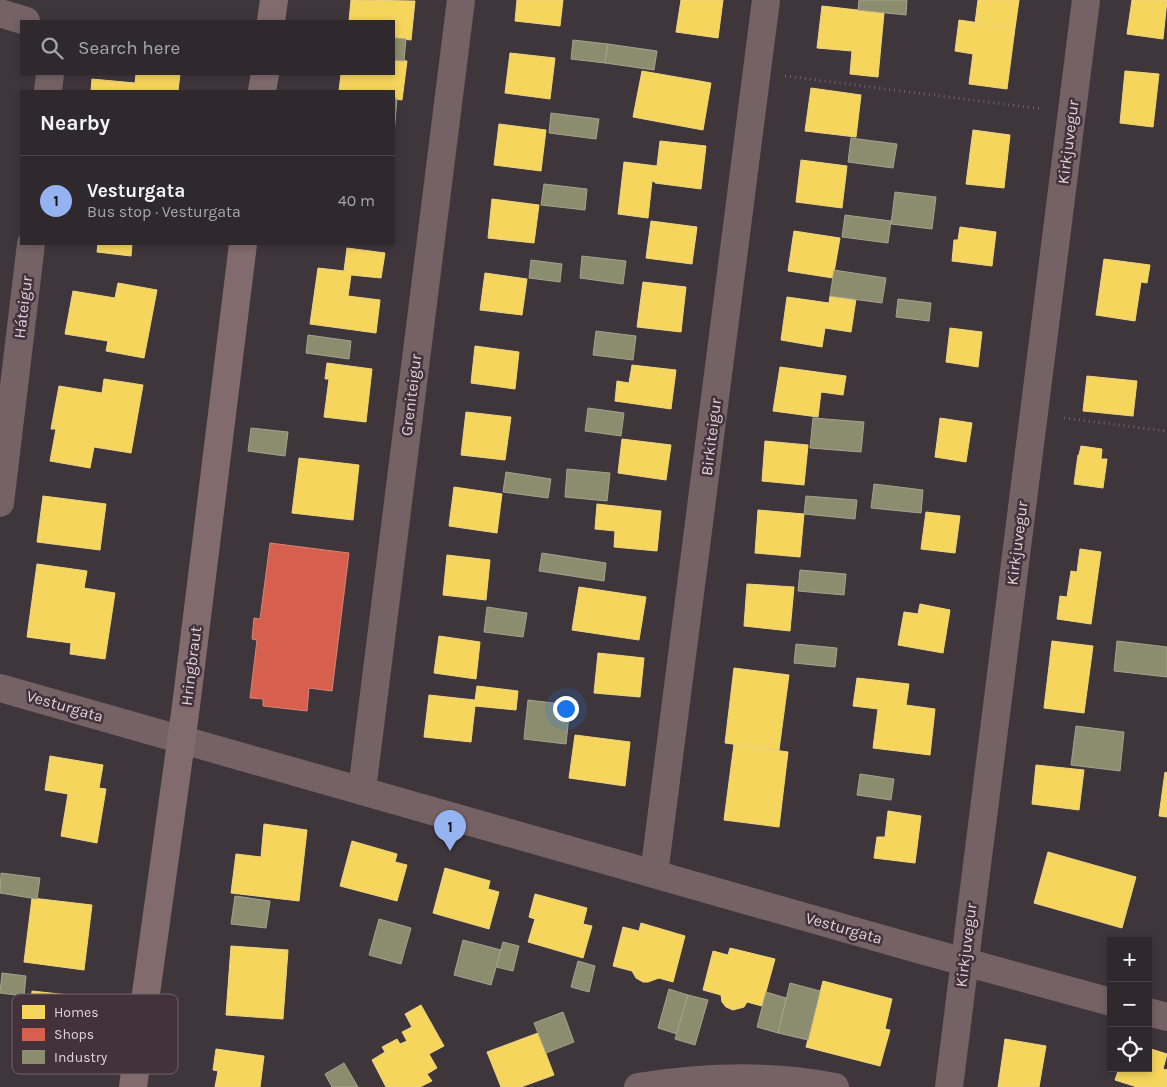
<!DOCTYPE html>
<meta charset="utf-8">
<style>
body{margin:0;font-family:Karla,sans-serif;background:#373034;color:#f1f3f6}
.controls{position:absolute;right:15px;bottom:15px;display:grid;overflow:hidden;border-radius:0px;box-shadow:0 2px 8px #0003}
.controls button{width:45px;height:45px;display:grid;place-items:center;padding:0;border:0;border-bottom:1px solid #4a4448;background:#2f282c;color:#f1f3f6;font:25px sans-serif}
.you{position:absolute;left:565px;top:708px;width:18px;height:18px;margin:-12px;border:4px solid #fff;border-radius:50%;background:#1a73e8;box-shadow:0 0 0 8px #1a73e833}
.badge{display:grid;place-items:center;width:32px;height:32px;border-radius:50%;background:#95b2f1;color:#111;font-size:16px;font-weight:700}
.pin{position:absolute;translate:-50% -41px;filter:drop-shadow(0 1px 2px #0008)}
.pin::after{content:'';position:absolute;top:26px;width:18px;height:15px;background:inherit;clip-path:polygon(0 0,100% 0,50% 100%)}
.list{margin:0;padding:0;list-style:none}
h2{display:flex;justify-content:space-between;align-items:center;height:65px;margin:0;padding:0 20px;font-size:21px}
h2 small{font-size:16px;font-weight:400;color:#a7a6a9}
.list li{display:grid;grid-template-columns:32px 1fr auto;gap:15px;align-items:center;box-sizing:border-box;height:90px;padding:0 20px;border-top:1px solid #4a4448}
.list b{display:block;font-size:19px;white-space:nowrap}
.list p{margin:0;font-size:16px;white-space:nowrap;color:#a7a6a9}
.list em{font-size:16px;font-style:normal;color:#a7a6a9}
.icon{flex:none;width:28px;height:28px;fill:none;stroke:currentColor;stroke-width:2;stroke-linecap:round;stroke-linejoin:round}
.map{position:relative;flex:none;width:1167px;height:1087px;overflow:hidden}
.search{position:absolute;background:#2f282c;box-shadow:0 2px 8px #0003;left:20px;top:20px;width:375px;height:55px;display:flex;align-items:center;gap:12px;box-sizing:border-box;padding:0 18px;border-radius:0px;color:#a7a6a9;font-size:19px}
.panel{position:absolute;background:#2f282c;box-shadow:0 2px 8px #0003;left:20px;top:90px;width:375px;height:155px;border-radius:0px}
.map>svg:first-child{display:block}
.homes{fill:#f6d55c;stroke:#efd582}
.shops{fill:#d6604d;stroke:#d98377}
.industry{fill:#8c8c6e;stroke:#a5a28e}
.lines{fill:none;stroke-linecap:round;stroke-linejoin:round}
.path{stroke:#716466;stroke-width:3;stroke-dasharray:1 4;stroke-linecap:butt}
.minor{stroke:#756264;stroke-width:28}
.secondary{stroke:#816b6d;stroke-width:28}
.labels{text-anchor:middle;dominant-baseline:central;stroke-width:5;stroke-linejoin:round;paint-order:stroke}
.street-label{font-size:16px;fill:#dfd4da;stroke:#43323c}
.key{fill:#43323c;stroke:#72636b;stroke-width:1}
.key-label{font-size:14px;fill:#dfd4da}
</style>
<div class="map">
<svg width="1167" height="1087" viewBox="0 0 1167 1087">
<rect width="100%" height="100%" fill="#3f363b"/>
<!-- homes -->
<g class="homes">
<polygon points="351,0 415,1 411,40 394,38 394,21 349,21"/>
<polygon points="517,0 563,0 560,26 515,21"/>
<polygon points="681,0 723,0 718,38 676,32"/>
<polygon points="978,0 1019,0 1015,28 975,23"/>
<polygon points="1132,0 1167,0 1163,39 1127,34"/>
<polygon points="822,6 884,13 878,77 850,74 852,51 817,48"/>
<polygon points="959,20 1015,28 1007,89 969,84 973,54 955,51"/>
<polygon points="510,53 555,58 550,99 505,93"/>
<polygon points="394,60 407,61 402,100 394,99 394,91 339,91 341,74 394,74"/>
<polygon points="642,71 711,83 703,130 633,117"/>
<polygon points="1125,71 1159,74 1153,127 1120,123"/>
<polygon points="136,74 180,74 178,91 91,91 92,79 135,83"/>
<polygon points="811,88 861,95 856,137 805,131"/>
<polygon points="499,124 546,130 541,171 494,165"/>
<polygon points="973,130 1010,135 1004,188 966,184"/>
<polygon points="660,141 706,146 701,189 655,183 655,182 652,181 648,218 618,214 624,162 657,166"/>
<polygon points="801,160 847,166 842,208 796,202"/>
<polygon points="492,199 539,205 534,243 488,238"/>
<polygon points="651,221 697,227 692,264 646,258"/>
<polygon points="960,227 996,232 992,266 952,261 954,240 958,240"/>
<polygon points="794,231 840,238 833,278 788,271"/>
<polygon points="98,244 132,244 131,256 97,252"/>
<polygon points="347,248 385,253 381,278 351,275 348,296 380,300 376,333 310,324 318,268 344,271"/>
<polygon points="1104,259 1150,265 1147,283 1141,282 1135,321 1096,315"/>
<polygon points="485,273 527,279 522,315 480,310"/>
<polygon points="643,282 686,287 681,332 637,327"/>
<polygon points="118,283 157,290 144,358 106,351 108,341 65,334 73,291 115,298"/>
<polygon points="830,296 856,299 851,332 825,328 822,347 781,340 787,297 829,303"/>
<polygon points="950,328 982,332 978,367 946,362"/>
<polygon points="475,346 519,352 515,389 471,383"/>
<polygon points="327,363 372,369 366,422 324,417 329,379 325,379"/>
<polygon points="632,365 676,370 671,409 615,401 617,381 629,383"/>
<polygon points="780,367 846,376 843,395 821,392 818,417 773,411"/>
<polygon points="1087,376 1137,381 1133,416 1083,411"/>
<polygon points="104,379 143,385 131,453 94,447 90,468 50,461 56,429 51,429 59,386 102,393"/>
<polygon points="466,412 511,417 505,460 461,455"/>
<polygon points="940,418 972,423 966,462 935,457"/>
<polygon points="622,439 671,445 666,480 618,473"/>
<polygon points="765,441 808,445 804,485 762,481"/>
<polygon points="1081,446 1102,449 1101,459 1107,459 1103,488 1074,484 1078,455 1079,455"/>
<polygon points="299,458 359,465 353,520 292,513"/>
<polygon points="454,487 502,494 497,533 449,526"/>
<polygon points="43,496 106,504 100,550 37,542"/>
<polygon points="597,504 661,511 657,551 614,547 615,531 595,529"/>
<polygon points="758,510 804,514 800,557 755,553"/>
<polygon points="926,512 960,516 955,553 921,549"/>
<polygon points="1080,549 1101,552 1091,624 1057,619 1060,596 1067,597 1071,571 1077,572"/>
<polygon points="447,555 490,560 486,600 443,595"/>
<polygon points="37,564 87,571 84,588 115,593 105,659 70,654 71,643 27,637"/>
<polygon points="747,584 794,587 790,631 744,626"/>
<polygon points="579,587 646,597 639,640 572,630"/>
<polygon points="920,604 950,610 943,653 898,645 904,612 918,614"/>
<polygon points="439,636 480,642 476,679 434,673"/>
<polygon points="1052,641 1093,646 1084,713 1044,708"/>
<polygon points="598,653 644,658 640,697 594,693"/>
<polygon points="734,668 789,675 779,750 725,743"/>
<polygon points="857,678 909,684 906,705 935,709 930,755 873,748 878,709 853,706"/>
<polygon points="477,686 518,691 516,710 475,706 471,742 424,737 429,695 475,700"/>
<polygon points="575,735 630,742 625,786 569,778"/>
<polygon points="734,744 788,752 779,827 724,820"/>
<polygon points="50,756 103,765 99,788 106,789 97,843 61,836 68,794 45,790"/>
<polygon points="1036,765 1084,770 1079,810 1032,804"/>
<polygon points="1165,772 1167,773 1167,817 1159,816"/>
<polygon points="888,811 921,816 915,863 874,858 877,837 885,837"/>
<polygon points="264,824 307,830 299,901 231,893 236,854 261,857"/>
<polygon points="352,841 397,854 395,862 407,865 397,901 340,886"/>
<polygon points="1048,852 1136,877 1122,928 1034,903"/>
<polygon points="445,868 490,881 488,889 499,892 489,929 433,913"/>
<polygon points="535,894 587,908 583,924 592,926 583,958 528,942 535,919 529,917"/>
<polygon points="32,898 92,905 84,970 24,962"/>
<polygon points="641,923 685,936 673,982 659,978 648,982 643,982 636,978 632,971 613,966 623,927 639,931"/>
<polygon points="231,946 288,950 283,1019 226,1015"/>
<polygon points="730,948 775,959 762,1006 747,1002 744,1007 733,1010 726,1007 722,1002 721,995 703,990 713,951 728,955"/>
<polygon points="823,981 892,999 885,1029 890,1030 880,1066 806,1047"/>
<polygon points="32,991 78,996 71,1059 33,1055 35,1039 27,1038"/>
<polygon points="421,1005 444,1046 429,1054 437,1068 427,1074 432,1081 420,1087 386,1087 372,1060 385,1052 382,1047 397,1039 400,1044 407,1041 402,1032 412,1027 405,1014"/>
<polygon points="538,1033 554,1075 521,1087 501,1087 487,1052"/>
<polygon points="1005,1039 1046,1046 1039,1087 998,1087"/>
<polygon points="1148,1048 1167,1054 1163,1069 1167,1070 1167,1087 1137,1087 1115,1080 1119,1068 1148,1068"/>
<polygon points="216,1049 264,1056 260,1087 215,1087 218,1071 213,1070"/>
</g>
<!-- shops -->
<polygon class="shops" points="270,543 349,553 332,691 309,688 307,711 263,706 263,699 250,698 257,640 252,639 254,618 260,619"/>
<!-- industry -->
<g class="industry">
<polygon points="859,0 907,0 906,15 858,10"/>
<polygon points="394,38 406,39 404,61 394,60"/>
<polygon points="573,40 608,44 605,63 571,59"/>
<polygon points="608,44 657,51 654,70 605,63"/>
<polygon points="394,99 397,99 394,134"/>
<polygon points="551,113 599,119 596,139 549,133"/>
<polygon points="851,138 897,144 893,168 848,162"/>
<polygon points="544,184 587,189 585,210 541,205"/>
<polygon points="895,192 936,197 932,229 891,224"/>
<polygon points="845,215 891,221 888,243 842,237"/>
<polygon points="582,256 626,261 623,284 580,278"/>
<polygon points="531,260 562,264 560,282 529,278"/>
<polygon points="834,270 886,278 882,303 830,296"/>
<polygon points="898,299 931,303 929,321 896,317"/>
<polygon points="596,331 636,336 633,360 593,355"/>
<polygon points="308,335 351,341 349,359 306,353"/>
<polygon points="588,408 624,413 621,436 585,431"/>
<polygon points="813,418 864,422 861,452 810,448"/>
<polygon points="251,428 288,432 285,456 248,451"/>
<polygon points="567,469 610,473 607,501 565,497"/>
<polygon points="506,472 551,479 548,498 503,492"/>
<polygon points="874,484 923,490 921,513 871,508"/>
<polygon points="806,496 857,500 855,519 804,514"/>
<polygon points="542,553 606,563 604,581 539,571"/>
<polygon points="800,570 846,574 844,595 798,591"/>
<polygon points="487,607 527,613 523,637 484,632"/>
<polygon points="1117,641 1167,647 1167,677 1114,671"/>
<polygon points="796,644 837,648 835,667 794,663"/>
<polygon points="528,700 570,705 566,744 524,739"/>
<polygon points="1076,726 1124,732 1120,771 1071,765"/>
<polygon points="860,774 894,779 891,800 857,795"/>
<polygon points="1,873 40,878 37,899 0,893"/>
<polygon points="235,896 270,901 266,928 231,924"/>
<polygon points="379,919 411,928 401,964 369,955"/>
<polygon points="463,940 501,950 491,985 454,975"/>
<polygon points="503,942 519,946 513,971 496,967"/>
<polygon points="578,961 595,966 589,992 571,987"/>
<polygon points="2,973 26,976 24,996 0,993"/>
<polygon points="790,983 820,991 808,1040 778,1033"/>
<polygon points="669,989 688,995 677,1034 658,1028"/>
<polygon points="766,992 786,998 778,1033 757,1027"/>
<polygon points="688,995 708,1000 695,1045 675,1039"/>
<polygon points="563,1012 574,1042 546,1053 534,1023"/>
<polygon points="344,1063 358,1087 332,1087 325,1074"/>
</g>
<g class="lines">
<!-- path -->
<g class="path">
<polyline points="785,76 1042,109"/>
<polyline points="1064,418 1167,431"/>
</g>
<!-- minor -->
<g class="minor">
<polyline points="0,13 26,21"/>
<polyline points="48,91 50,74"/>
<polyline points="0,503 31,244"/>
<polyline points="0,688 921,950 1111,1002"/>
<polyline points="362,790 461,0"/>
<polyline points="654,874 766,0"/>
<polyline points="1148,1012 1167,1017"/>
<path d="M638 1087C702 1077 770 1074 835 1087"/>
<polyline points="949,1087 1086,0"/>
</g>
<!-- secondary -->
<g class="secondary">
<polyline points="271,21 274,0"/>
<polyline points="262,91 265,74"/>
<polyline points="133,1087 186,706 243,244"/>
</g>
</g>
<g class="labels">
<!-- street labels -->
<g class="street-label">
<text transform="translate(1068 142) rotate(-83)">Kirkjuvegur</text>
<text transform="translate(23 307) rotate(-83)">Háteigur</text>
<text transform="translate(411 395) rotate(-83)">Greniteigur</text>
<text transform="translate(711 437) rotate(-83)">Birkiteigur</text>
<text transform="translate(1017 543) rotate(-83)">Kirkjuvegur</text>
<text transform="translate(191 666) rotate(-83)">Hringbraut</text>
<text transform="translate(65 706) rotate(16)">Vesturgata</text>
<text transform="translate(844 928) rotate(16)">Vesturgata</text>
<text transform="translate(966 945) rotate(-83)">Kirkjuvegur</text>
</g>
</g>
<!-- legend -->
<rect x="12" y="994" width="166" height="80" rx="8" class="key"/>
<rect x="22" y="1005" width="23" height="14" fill="#f6d55c"/>
<rect x="22" y="1028" width="23" height="13" fill="#d6604d"/>
<rect x="22" y="1050" width="23" height="14" fill="#8c8c6e"/>
<g class="key-label">
<text x="54" y="1017">Homes</text>
<text x="54" y="1039">Shops</text>
<text x="54" y="1062">Industry</text>
</g>
</svg>
<div class="controls">
<button>+</button>
<button>−</button>
<button><svg class="icon" aria-label="locate" viewBox="0 0 24 24"><circle cx="12" cy="12" r="6"/><path d="M12 2v4M12 18v4M2 12h4M18 12h4"/></svg></button>
</div>
<div class="you"></div>
<div class="pin badge" style="left:450px;top:851px">1</div>
<div class="search"><svg class="icon" aria-label="search" viewBox="0 0 24 24"><circle cx="10" cy="10" r="6"/><path d="M15 15l6 6"/></svg>Search here</div>
<section class="panel">
<h2>Nearby<small></small></h2>
<ul class="list">
<li><span class="badge">1</span><div><b>Vesturgata</b><p>Bus stop · Vesturgata</p></div><em>40 m</em></li>
</ul>
</section>
</div>
